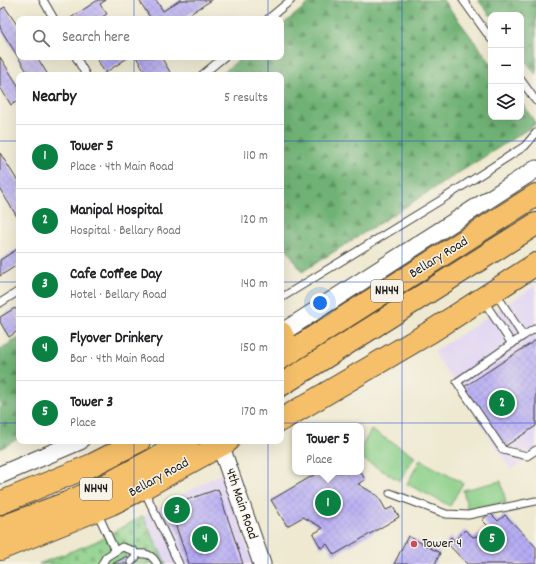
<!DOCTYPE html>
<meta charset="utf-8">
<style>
body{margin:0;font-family:Dekko,sans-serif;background:#f2f2f2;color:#202124}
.controls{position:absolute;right:12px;top:12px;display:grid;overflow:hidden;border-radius:8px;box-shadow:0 4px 16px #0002}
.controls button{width:36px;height:36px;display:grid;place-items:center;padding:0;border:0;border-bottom:1px solid #e0e0e0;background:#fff;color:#202124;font:20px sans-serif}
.you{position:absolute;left:320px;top:303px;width:14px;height:14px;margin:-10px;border:3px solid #fff;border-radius:50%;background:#1a73e8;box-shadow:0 0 0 6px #1a73e833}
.badge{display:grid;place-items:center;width:26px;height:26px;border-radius:50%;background:#0b8043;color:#fff;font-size:13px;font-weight:700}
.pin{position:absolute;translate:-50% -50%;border:2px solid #fff;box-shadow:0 1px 4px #0006}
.popup{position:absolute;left:292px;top:423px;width:72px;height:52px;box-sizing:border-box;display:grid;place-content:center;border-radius:8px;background:#fff;filter:drop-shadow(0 1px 3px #0005);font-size:13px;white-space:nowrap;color:#757577}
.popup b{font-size:15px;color:#202124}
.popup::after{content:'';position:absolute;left:50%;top:100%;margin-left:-8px;border:8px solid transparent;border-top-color:#fff}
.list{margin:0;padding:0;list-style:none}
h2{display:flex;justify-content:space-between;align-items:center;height:52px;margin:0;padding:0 16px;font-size:17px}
h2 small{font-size:13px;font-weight:400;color:#757577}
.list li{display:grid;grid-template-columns:26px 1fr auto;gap:12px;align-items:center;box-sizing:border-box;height:64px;padding:0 16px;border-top:1px solid #e0e0e0}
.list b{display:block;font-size:15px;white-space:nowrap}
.list p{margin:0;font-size:13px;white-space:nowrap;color:#757577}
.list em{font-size:13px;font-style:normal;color:#757577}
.icon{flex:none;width:22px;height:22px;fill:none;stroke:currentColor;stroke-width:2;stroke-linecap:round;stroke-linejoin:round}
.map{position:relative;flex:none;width:536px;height:564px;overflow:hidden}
.search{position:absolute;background:#fff;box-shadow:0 4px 16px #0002;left:16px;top:16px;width:268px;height:44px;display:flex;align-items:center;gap:10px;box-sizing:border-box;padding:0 14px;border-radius:8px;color:#757577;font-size:15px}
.panel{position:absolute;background:#fff;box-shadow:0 4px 16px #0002;left:16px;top:72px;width:268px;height:372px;border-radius:8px}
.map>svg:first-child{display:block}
.built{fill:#e0d4f4}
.forest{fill:url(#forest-firs);stroke:#466748}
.cemetery{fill:url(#cemetery-stones);stroke:#537652}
.pitch{fill:#8acf88;stroke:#537652}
.building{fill:url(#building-cross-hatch)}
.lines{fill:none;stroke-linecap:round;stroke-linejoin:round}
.service-casing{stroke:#3c3b37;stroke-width:9}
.tertiary-casing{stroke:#3c3b37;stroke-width:19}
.trunk-casing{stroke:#3c3b37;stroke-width:24}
.service{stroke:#fff;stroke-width:7}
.tertiary{stroke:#fff;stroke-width:17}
.trunk{stroke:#f6c06b;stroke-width:22}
.grid{fill:none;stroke:#1d4ed8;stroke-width:1;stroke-opacity:0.55}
.poi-dot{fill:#d1495b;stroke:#f7f3e8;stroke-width:1.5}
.labels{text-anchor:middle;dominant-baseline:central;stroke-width:3;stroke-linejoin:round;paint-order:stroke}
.shield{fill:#f7f3e8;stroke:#5e5c59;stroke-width:1}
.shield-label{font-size:13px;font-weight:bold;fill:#1c1c1c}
.street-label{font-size:14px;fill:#1c1c1c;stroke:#f7f3e8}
.poi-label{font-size:14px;fill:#1c1c1c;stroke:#f7f3e8;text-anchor:start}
</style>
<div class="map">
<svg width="536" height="564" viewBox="0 0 536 564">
<defs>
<pattern id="forest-firs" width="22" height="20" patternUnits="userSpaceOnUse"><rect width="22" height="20" fill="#6fb274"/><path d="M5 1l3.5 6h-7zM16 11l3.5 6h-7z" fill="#5a905e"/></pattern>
<pattern id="cemetery-stones" width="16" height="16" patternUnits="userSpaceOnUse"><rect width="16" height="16" fill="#8acf88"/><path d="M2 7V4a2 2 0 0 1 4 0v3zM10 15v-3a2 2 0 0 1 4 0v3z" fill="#76b175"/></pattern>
<pattern id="building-cross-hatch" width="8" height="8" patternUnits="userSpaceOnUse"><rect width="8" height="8" fill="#b6acf4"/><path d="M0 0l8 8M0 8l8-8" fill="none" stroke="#9c93d1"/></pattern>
</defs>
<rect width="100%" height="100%" fill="#f7f3e8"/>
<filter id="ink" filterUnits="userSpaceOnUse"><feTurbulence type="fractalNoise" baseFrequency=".025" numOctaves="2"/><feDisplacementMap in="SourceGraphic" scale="8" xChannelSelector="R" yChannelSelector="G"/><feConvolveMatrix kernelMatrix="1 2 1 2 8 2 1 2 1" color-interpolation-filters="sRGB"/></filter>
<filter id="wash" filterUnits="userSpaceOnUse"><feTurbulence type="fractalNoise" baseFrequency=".012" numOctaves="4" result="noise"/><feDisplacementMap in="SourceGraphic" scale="16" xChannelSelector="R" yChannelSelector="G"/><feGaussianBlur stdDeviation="0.9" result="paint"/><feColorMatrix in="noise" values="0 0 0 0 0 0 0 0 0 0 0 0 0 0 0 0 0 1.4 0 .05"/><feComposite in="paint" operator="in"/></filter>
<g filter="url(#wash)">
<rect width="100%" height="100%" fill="#eee9d0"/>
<!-- built -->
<g class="built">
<polygon points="536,285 536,454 511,470 434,352"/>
<polygon points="222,473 253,564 166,564 143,516"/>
</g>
<!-- forest -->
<g class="forest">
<polygon points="313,0 443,0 491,63 491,117 521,117 521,102 536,124 302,272 281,240 281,75 220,75 242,57 281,57 281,26"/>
<polygon points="478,0 536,0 536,75 521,55 521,15 491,15 491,16"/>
<polygon points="19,338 19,438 0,449 0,349"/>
</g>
<!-- cemetery -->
<polygon class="cemetery" points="143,516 166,564 39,564 95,542"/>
<!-- pitch -->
<g class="pitch">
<polygon points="371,430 415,456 400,481 361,458 361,448"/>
<polygon points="420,460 463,483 450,506 407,484"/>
<polygon points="501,481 506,503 468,511 463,490"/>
</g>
<g id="blocks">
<!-- building -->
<g class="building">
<polygon points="98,0 106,0 100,4 107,14 99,19 69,19"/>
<polygon points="139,0 156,0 163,11 180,0 212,0 182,19 155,19 154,17 151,19"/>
<polygon points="5,7 19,28 19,57 37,57 48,75 29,75 0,28 0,10"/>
<polygon points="0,57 19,87 19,100 11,105 0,87"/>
<polygon points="96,57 129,57 105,73"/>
<polygon points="136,57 161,57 170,72 166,75 147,75"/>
<polygon points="0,153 19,183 19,220 0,189"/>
<polygon points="19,248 19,264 0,276 0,260"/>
<polygon points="15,308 19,314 19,330 9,337 0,322 0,317"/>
<polygon points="536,340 536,426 504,447 464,387"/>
<polygon points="319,472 361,472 365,480 358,484 378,496 386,510 393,507 399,517 334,555 327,544 321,548 313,534 323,528 303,517 287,526 271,500"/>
<polygon points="218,489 243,564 189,564 169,506"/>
<polygon points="490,513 498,521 505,515 536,547 536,564 467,564 446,542 451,537 454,541 465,530 473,537 494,532 482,520"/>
<polygon points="408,536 440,553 435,564 394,564"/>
<polygon points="127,556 132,564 112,564"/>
</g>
</g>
</g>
<g filter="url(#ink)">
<use href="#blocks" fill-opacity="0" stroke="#3c3b37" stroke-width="1"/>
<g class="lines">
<!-- service casing -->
<g class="service-casing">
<g id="service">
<polyline points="43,0 54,19"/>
<polyline points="463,0 491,39"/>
<polyline points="268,19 291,0"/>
<polyline points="76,57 86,75"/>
<polyline points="202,75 224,57"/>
<polyline points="521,80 536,101"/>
<polyline points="495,292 523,336 536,328"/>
<polyline points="281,298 441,200 525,146 536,133"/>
<polyline points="483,300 512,344"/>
<polyline points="0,303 19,291"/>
<polyline points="523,336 457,382 503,450 527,456 536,450"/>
<polyline points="144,490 179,564"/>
<polyline points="390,493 446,514 468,515 536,501"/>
<polyline points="97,512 115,551"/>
<path d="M136 554C146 553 152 554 157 564"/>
<polyline points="102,564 106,557 122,547 134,551 136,557 131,562"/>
</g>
</g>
<!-- tertiary casing -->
<g class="tertiary-casing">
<g id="tertiary">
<polyline points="281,333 536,169"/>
<polyline points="220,444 262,564"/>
<polyline points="0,475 80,441"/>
</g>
</g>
<!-- trunk casing -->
<g class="trunk-casing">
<g id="trunk">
<polyline points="281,333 291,352"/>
<polyline points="281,358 536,195"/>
<polyline points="281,385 536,224"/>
<polyline points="281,420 432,331 536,264"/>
<polyline points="0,503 92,465 139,441"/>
<polyline points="0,528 67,503 112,482 188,441"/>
<polyline points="0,549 111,504 143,488 228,441"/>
</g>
</g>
<!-- service -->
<use href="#service" class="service"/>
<!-- tertiary -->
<use href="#tertiary" class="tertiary"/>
<!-- trunk -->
<use href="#trunk" class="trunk"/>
</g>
</g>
<!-- grid -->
<path class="grid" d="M134 0V19M268 0V19M402 0V564M134 57V75M268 57V75M0 141H19M281 141H536M0 282H19M281 282H536M0 423H19M281 423H536M134 441V564M268 441V564"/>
<!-- markers -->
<circle class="poi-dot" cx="414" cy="544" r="4"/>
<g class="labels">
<!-- shield labels -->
<g class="shield">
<rect x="371" y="280" width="32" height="22" rx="3"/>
<rect x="80" y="478" width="32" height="22" rx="3"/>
</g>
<g class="shield-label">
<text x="387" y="291">NH44</text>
<text x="96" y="489">NH44</text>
</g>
<!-- street labels -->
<g class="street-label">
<text transform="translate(439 258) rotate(-32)">Bellary Road</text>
<text transform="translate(159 478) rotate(-29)">Bellary Road</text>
<text transform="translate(241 504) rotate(71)">4th Main Road</text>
</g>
<!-- poi labels -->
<g class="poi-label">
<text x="422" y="544">Tower 4</text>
</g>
</g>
</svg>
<div class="controls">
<button>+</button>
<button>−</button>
<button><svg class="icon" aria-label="layers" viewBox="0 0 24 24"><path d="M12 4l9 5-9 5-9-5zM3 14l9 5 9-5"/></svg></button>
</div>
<div class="you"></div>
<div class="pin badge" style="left:328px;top:503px">1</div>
<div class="popup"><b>Tower 5</b>Place</div>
<div class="pin badge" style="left:502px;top:403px">2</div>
<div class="pin badge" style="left:177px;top:510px">3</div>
<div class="pin badge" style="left:205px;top:539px">4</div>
<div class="pin badge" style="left:492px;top:539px">5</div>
<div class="search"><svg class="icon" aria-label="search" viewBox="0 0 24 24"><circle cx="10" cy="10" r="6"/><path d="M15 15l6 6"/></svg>Search here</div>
<section class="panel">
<h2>Nearby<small>5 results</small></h2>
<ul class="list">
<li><span class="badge">1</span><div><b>Tower 5</b><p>Place · 4th Main Road</p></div><em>110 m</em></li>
<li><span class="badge">2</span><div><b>Manipal Hospital</b><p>Hospital · Bellary Road</p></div><em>120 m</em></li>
<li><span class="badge">3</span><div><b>Cafe Coffee Day</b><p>Hotel · Bellary Road</p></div><em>140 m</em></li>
<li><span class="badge">4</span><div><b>Flyover Drinkery</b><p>Bar · 4th Main Road</p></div><em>150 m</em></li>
<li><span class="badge">5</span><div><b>Tower 3</b><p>Place</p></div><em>170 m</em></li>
</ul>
</section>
</div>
